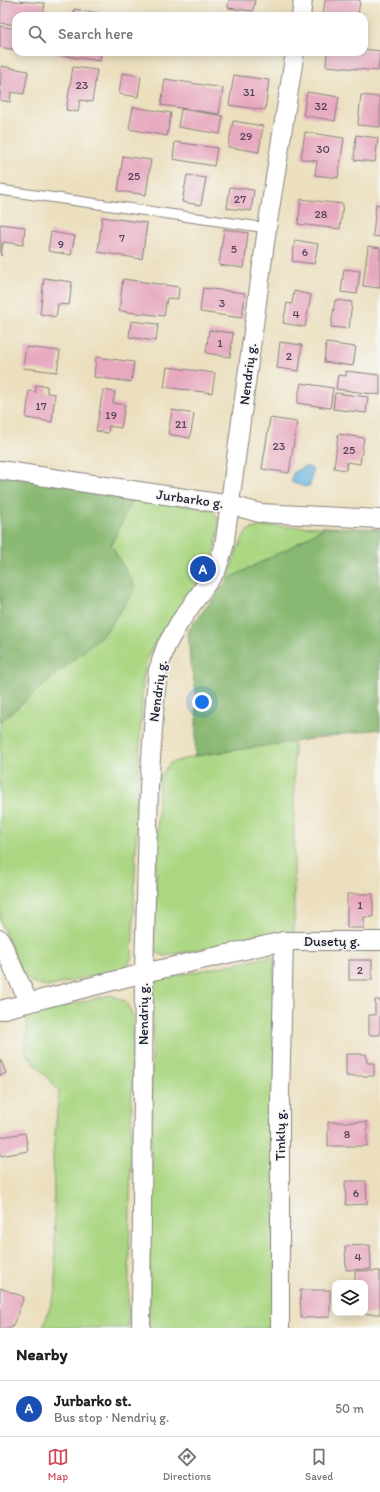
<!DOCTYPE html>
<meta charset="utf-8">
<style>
body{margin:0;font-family:Itim,sans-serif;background:#f6f6f6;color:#222}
.controls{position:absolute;right:12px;bottom:12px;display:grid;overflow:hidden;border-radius:8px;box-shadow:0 2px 10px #0003}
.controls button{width:36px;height:36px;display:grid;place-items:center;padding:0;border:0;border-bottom:1px solid #e0e0e0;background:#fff;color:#222;font:20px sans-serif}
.you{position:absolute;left:202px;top:702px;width:14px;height:14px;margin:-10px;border:3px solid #fff;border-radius:50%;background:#1a73e8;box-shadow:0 0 0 6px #1a73e833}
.badge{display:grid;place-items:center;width:26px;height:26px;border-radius:50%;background:#d1495b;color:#fff;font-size:13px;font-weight:700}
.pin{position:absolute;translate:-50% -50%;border:2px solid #fff;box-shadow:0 1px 4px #0006}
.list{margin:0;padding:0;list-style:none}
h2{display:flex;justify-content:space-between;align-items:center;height:52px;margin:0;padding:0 16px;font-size:17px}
h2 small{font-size:13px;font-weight:400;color:#767676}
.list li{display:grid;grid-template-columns:26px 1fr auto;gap:12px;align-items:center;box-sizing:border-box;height:56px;padding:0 16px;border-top:1px solid #e0e0e0}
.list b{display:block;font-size:15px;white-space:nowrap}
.list p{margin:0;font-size:13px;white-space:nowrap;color:#767676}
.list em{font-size:13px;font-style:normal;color:#767676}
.icon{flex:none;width:22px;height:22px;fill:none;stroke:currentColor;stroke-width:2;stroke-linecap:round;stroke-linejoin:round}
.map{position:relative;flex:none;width:380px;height:1328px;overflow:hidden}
.search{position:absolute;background:#fff;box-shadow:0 2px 10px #0003;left:12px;right:12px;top:12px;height:44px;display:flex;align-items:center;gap:10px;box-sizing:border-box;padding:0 14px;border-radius:12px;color:#767676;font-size:15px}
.sheet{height:108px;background:#fff}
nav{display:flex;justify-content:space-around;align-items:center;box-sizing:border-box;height:56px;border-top:1px solid #e0e0e0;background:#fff;font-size:11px;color:#767676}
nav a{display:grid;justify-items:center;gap:2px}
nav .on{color:#d1495b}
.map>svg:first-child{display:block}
.green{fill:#abd783;stroke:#667c5f}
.forest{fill:#88b871;stroke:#556d56}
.water{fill:#63b3de;stroke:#426a8c}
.building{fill:#e7a9bf}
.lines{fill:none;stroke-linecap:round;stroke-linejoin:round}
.lane-casing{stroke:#86807c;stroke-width:11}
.street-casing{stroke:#86807c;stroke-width:20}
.lane{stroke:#fff;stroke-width:9}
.street{stroke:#fff;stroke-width:18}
.labels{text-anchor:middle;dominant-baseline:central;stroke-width:3.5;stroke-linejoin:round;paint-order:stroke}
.number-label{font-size:12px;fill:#53445c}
.street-label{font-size:14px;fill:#22223b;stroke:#f6f6f2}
</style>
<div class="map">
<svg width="380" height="1328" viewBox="0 0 380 1328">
<rect width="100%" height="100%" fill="#f6f6f2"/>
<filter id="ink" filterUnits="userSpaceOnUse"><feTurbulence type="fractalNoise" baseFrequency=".025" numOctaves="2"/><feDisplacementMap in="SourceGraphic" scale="8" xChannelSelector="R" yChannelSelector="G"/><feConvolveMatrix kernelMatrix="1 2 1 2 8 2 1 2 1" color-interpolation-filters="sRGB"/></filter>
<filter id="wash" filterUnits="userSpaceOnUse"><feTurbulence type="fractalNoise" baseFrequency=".012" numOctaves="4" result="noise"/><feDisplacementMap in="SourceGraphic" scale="16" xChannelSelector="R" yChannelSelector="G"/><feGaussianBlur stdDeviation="0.9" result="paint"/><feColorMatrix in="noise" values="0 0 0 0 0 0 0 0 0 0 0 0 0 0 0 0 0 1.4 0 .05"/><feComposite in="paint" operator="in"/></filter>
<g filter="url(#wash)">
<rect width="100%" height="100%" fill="#ebdfbe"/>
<!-- green -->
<g class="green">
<polygon points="133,498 212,510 218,517 219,528 214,555 206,575 155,642 147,658 143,679 138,781 132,958 126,968 47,987 31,982 23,974 0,921 0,722 106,632 111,545"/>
<polygon points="261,526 325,527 289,548 228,579 237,550 247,531"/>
<polygon points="294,741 294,931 165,956 157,953 154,947 159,778 170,763 195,756"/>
<polygon points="274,956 275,1328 149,1328 153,987 160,979"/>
<polygon points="111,995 125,1001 133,1015 128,1328 43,1328 56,1289 53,1154 59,1091 26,1053 27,1014"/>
</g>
<!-- forest -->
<g class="forest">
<polygon points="0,474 133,498 111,545 136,588 106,632 0,722"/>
<polygon points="325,527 380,529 380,731 379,729 195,756 197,696 190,662 188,631 228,579 289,548"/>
</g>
<!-- water -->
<polygon class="water" points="303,467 309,467 313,470 310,485 306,487 293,483 291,480 294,472"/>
<g id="blocks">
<!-- building -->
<g class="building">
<polygon points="1,0 45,3 43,16 16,16 16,25 0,23"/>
<polygon points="229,0 255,0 253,11 228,8"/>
<polygon points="325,0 360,0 358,16 323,16"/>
<polygon points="74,9 110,15 110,16 73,16"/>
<polygon points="0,26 16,29 16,50 0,47"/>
<polygon points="364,49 380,51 378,71 326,66 327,52 364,52"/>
<polygon points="59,52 101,52 100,61 59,55"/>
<polygon points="1,66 28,71 24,94 11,92 10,102 0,100"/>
<polygon points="73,67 97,70 92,102 80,100 78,112 66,110"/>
<polygon points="122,73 141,76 138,97 119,94"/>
<polygon points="234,75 269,80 265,110 229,105"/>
<polygon points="165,79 223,88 219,114 161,105"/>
<polygon points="307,92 339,97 335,121 303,115"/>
<polygon points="361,95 380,97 380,127 358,125"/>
<polygon points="133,107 171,113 167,136 129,129"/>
<polygon points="181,109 223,116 220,134 178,127"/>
<polygon points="233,121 263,126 259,152 228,147"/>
<polygon points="305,132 344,138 338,178 315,175 317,161 301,159"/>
<polygon points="356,135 378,138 375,162 354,160"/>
<polygon points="175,142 217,148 214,166 173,159"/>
<polygon points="123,156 151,160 146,195 118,191"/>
<polygon points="187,175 206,178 201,205 182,202"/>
<polygon points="230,187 254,190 251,211 227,208"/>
<polygon points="301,199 343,204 340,229 298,224"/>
<polygon points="376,204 380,205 380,237 373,236"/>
<polygon points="102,217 147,223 142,259 98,252"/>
<polygon points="0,224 25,227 23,245 3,242 1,256"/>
<polygon points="224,229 248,233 244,268 219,265"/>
<polygon points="51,232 75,236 71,255 48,251"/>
<polygon points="295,240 318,244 314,264 292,261"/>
<polygon points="368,246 380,248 380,288 363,286"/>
<polygon points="344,269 360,271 357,294 341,292"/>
<polygon points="44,278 72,282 69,305 58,304 56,317 40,314"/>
<polygon points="123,279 179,287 178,299 167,298 164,316 119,311"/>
<polygon points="203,288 245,293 242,318 200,312"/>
<polygon points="294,291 311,295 305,327 283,323 287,303 292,304"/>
<polygon points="335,300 352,302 349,329 331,327"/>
<polygon points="131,321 158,324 156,341 129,337"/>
<polygon points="209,330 233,333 230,357 206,353"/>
<polygon points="280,342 302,345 299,371 277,368"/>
<polygon points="326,343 356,347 353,366 324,362"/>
<polygon points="26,347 60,351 57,372 23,368"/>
<polygon points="96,357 134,362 131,382 94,377"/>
<polygon points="167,367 215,373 212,393 164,387"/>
<polygon points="346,371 380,375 380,395 336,389 338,375 346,376"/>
<polygon points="301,383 333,388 330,408 297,403"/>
<polygon points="36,385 47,386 47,393 55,394 52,422 26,418 29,391 36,392"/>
<polygon points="103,390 115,392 113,403 125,405 121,428 109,426 108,433 96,431"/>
<polygon points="335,393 368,397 366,413 333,409"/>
<polygon points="172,410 194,414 190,438 168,434"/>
<polygon points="270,418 297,422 289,473 262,469"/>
<polygon points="338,434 364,438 360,464 347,462 346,470 334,468"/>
<polygon points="347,894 373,894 373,917 364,917 364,928 347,928"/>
<rect x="349" y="960" width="23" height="20"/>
<polygon points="375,1000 380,1000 380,1035 369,1035 369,1015 375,1015"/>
<polygon points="346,1054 366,1054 367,1063 374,1063 374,1076 346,1076"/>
<polygon points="0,1058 6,1073 0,1076"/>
<rect x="328" y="1122" width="39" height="24"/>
<polygon points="25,1133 28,1151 0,1156 0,1137"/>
<polygon points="345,1181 366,1181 367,1204 346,1205"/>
<polygon points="370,1245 371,1269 346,1270 345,1246"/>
<polygon points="355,1271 380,1271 380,1314 365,1314 365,1283 355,1283"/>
<polygon points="0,1288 24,1297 12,1328 0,1328"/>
<polygon points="300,1290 330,1290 330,1317 301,1318"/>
</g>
</g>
</g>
<g filter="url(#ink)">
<use href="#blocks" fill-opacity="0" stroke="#86807c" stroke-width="1"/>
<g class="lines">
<!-- lane casing -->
<g class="lane-casing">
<polyline id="lane" points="0,190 267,228"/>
</g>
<!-- street casing -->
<g class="street-casing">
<g id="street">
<polyline points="301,16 303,0"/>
<polyline points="0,470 231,505 260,513 380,519"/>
<polyline points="0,939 29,1003"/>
<polyline points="0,1010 144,973 284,941 380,941"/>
<polyline points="141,1328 144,973 149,787 155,700 158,670 166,646 179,623 217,569 224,547 267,228 295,52"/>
<polyline points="280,1328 280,1098 284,941"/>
</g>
</g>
<!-- lane -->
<use href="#lane" class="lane"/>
<!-- street -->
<use href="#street" class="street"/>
</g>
</g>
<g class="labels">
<!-- number labels -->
<g class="number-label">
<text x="82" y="85">23</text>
<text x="249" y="92">31</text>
<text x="321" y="106">32</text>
<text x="246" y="136">29</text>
<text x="323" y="149">30</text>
<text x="134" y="176">25</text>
<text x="240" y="199">27</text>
<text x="321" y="214">28</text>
<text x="122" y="238">7</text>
<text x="61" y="244">9</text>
<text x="234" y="249">5</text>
<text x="305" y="252">6</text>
<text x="222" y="303">3</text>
<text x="296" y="314">4</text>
<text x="220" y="343">1</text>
<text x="289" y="356">2</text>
<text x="41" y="406">17</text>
<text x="111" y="415">19</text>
<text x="181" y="424">21</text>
<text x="279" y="446">23</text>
<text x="349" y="450">25</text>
<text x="360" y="905">1</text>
<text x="360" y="970">2</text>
<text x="347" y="1134">8</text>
<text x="356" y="1193">6</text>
<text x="358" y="1257">4</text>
</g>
<!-- street labels -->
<g class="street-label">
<text transform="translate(248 374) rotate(-83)">Nendrių g.</text>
<text transform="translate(190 499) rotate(8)">Jurbarko g.</text>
<text transform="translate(158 691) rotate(-82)">Nendrių g.</text>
<text x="332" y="941">Dusetų g.</text>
<text transform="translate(143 1014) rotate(-90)">Nendrių g.</text>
<text transform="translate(280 1135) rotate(-90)">Tinklų g.</text>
</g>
</g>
</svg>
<div class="controls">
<button><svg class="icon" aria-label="layers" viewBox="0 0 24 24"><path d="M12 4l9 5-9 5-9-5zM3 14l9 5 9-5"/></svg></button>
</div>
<div class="you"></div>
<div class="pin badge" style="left:203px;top:569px;background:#1a4fb4">A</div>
<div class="search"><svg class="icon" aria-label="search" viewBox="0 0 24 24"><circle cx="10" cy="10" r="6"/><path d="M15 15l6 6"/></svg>Search here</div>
</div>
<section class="sheet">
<h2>Nearby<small></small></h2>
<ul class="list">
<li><span class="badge" style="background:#1a4fb4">A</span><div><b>Jurbarko st.</b><p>Bus stop · Nendrių g.</p></div><em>50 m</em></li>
</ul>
</section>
<nav>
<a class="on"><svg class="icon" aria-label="map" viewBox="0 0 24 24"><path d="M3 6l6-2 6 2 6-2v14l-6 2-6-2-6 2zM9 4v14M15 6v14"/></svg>Map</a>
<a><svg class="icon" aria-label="directions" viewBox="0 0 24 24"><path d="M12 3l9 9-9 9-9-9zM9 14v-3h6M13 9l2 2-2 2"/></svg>Directions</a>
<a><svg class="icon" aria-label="saved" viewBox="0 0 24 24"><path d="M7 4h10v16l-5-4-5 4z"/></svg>Saved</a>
</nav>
